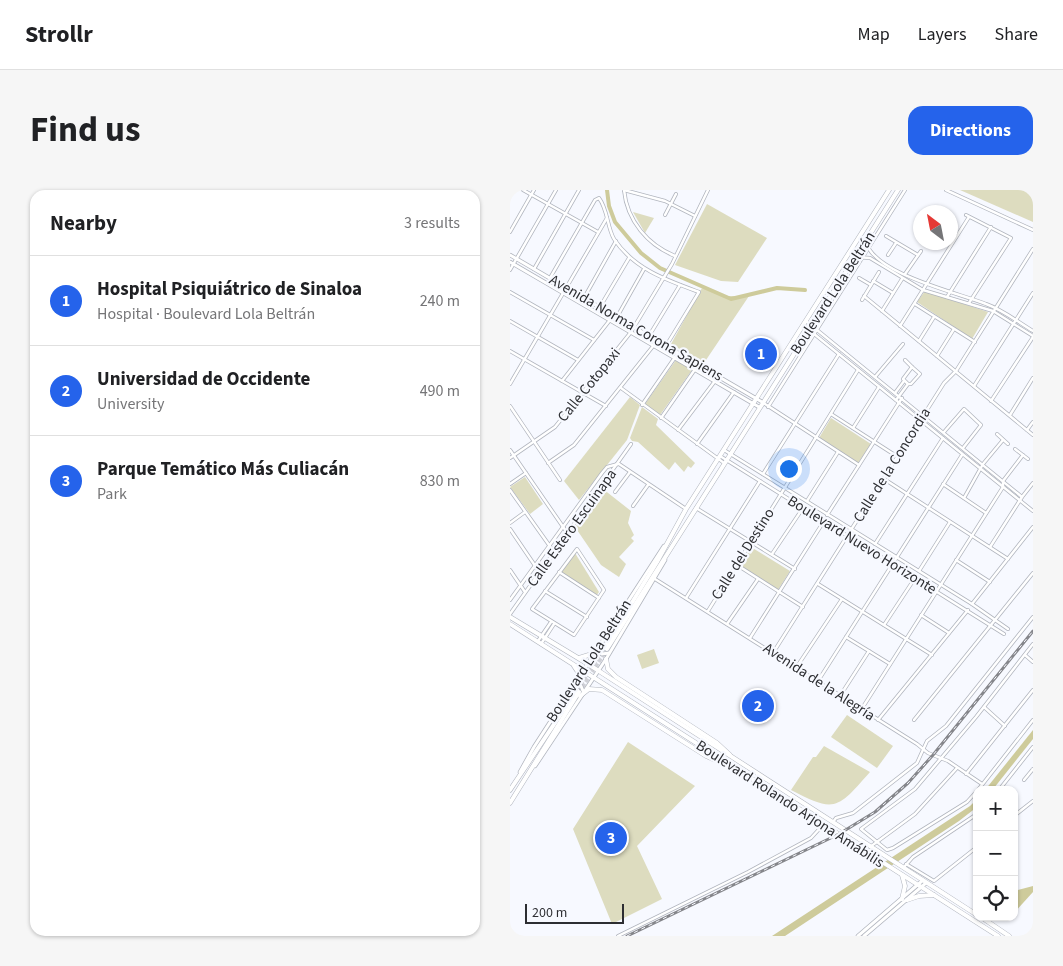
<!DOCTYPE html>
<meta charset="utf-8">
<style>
body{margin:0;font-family:"Source Sans 3",sans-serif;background:#f6f6f6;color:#202124}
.controls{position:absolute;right:15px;bottom:15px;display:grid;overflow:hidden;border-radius:10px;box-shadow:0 1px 4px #0004}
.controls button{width:45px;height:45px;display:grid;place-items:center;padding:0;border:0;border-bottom:1px solid #e0e0e0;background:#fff;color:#202124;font:25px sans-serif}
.compass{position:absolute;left:403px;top:15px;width:45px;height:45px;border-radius:50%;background:#fff;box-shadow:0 1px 4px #0004;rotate:328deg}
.scale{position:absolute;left:15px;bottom:12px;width:99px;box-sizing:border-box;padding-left:5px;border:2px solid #2d2e32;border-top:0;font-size:14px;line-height:18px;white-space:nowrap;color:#2d2e32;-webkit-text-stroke:4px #f7f9ff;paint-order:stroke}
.you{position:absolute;left:278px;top:278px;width:18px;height:18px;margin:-12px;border:4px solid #fff;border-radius:50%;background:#1a73e8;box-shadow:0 0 0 8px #1a73e833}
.badge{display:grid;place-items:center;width:32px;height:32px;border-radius:50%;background:#2563eb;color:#fff;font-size:16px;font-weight:700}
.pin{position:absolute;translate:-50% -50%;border:2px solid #fff;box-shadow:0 1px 5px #0006}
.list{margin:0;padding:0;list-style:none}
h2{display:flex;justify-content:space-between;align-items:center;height:65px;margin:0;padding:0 20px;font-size:21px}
h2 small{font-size:16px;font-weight:400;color:#757577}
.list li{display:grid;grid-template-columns:32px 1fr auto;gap:15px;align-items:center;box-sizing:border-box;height:90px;padding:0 20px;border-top:1px solid #e0e0e0}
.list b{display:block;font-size:19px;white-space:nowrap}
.list p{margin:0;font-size:16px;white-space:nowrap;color:#757577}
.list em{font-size:16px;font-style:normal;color:#757577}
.icon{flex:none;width:28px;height:28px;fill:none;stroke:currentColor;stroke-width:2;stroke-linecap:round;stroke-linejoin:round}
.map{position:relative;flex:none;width:523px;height:746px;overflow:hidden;border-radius:15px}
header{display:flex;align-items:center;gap:30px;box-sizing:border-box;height:70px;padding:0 25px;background:#fff;border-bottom:1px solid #e0e0e0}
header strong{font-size:24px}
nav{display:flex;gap:28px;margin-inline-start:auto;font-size:18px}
.intro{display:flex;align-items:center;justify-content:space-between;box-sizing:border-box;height:120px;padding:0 30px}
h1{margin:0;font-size:35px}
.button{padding:12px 22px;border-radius:15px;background:#2563eb;color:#fff;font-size:18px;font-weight:700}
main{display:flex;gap:30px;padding:0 30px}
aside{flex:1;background:#fff;border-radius:15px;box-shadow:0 1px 4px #0004}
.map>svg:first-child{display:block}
.green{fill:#dddcbf}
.water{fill:#cecb9b}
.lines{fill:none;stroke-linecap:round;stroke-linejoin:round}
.canal{stroke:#cecb9b;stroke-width:4}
.secondary-tunnel{stroke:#cfd0d6;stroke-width:4;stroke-dasharray:4 2;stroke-linecap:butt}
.minor-casing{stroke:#b1b5be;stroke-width:4}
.tertiary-casing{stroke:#b1b5be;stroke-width:4.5}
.secondary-casing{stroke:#b1b5be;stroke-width:5}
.minor{stroke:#fff;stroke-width:2.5}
.tertiary{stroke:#fff;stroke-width:3}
.secondary{stroke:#fff;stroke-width:4}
.rail-casing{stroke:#85868b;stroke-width:3}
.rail{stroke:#f7f9ff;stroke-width:1;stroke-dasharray:4;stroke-linecap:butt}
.labels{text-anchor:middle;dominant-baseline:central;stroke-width:4.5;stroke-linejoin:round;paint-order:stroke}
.street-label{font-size:15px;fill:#2d2e32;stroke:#f7f9ff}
</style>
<header>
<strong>Strollr</strong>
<nav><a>Map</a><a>Layers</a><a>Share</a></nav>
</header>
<div class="intro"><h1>Find us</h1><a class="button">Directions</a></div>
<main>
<aside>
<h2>Nearby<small>3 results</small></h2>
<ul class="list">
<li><span class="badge">1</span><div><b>Hospital Psiquiátrico de Sinaloa</b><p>Hospital · Boulevard Lola Beltrán</p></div><em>240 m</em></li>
<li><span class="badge">2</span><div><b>Universidad de Occidente</b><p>University</p></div><em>490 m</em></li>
<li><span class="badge">3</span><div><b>Parque Temático Más Culiacán</b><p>Park</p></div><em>830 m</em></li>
</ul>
</aside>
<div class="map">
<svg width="523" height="746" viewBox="0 0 523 746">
<rect width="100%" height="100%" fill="#f7f9ff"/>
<!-- green -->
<g class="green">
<polygon points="450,0 523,0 523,32"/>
<polygon points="197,14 257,48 228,92 211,91 165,75"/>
<polygon points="123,22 144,28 135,43"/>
<polygon points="192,98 213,106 239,106 194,173 161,154"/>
<polygon points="415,101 478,122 462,149 407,112"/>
<polygon points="166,170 182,180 150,225 135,214"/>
<polygon points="120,207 130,215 117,250 69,310 54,291"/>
<polygon points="132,217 148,229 146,235 185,273 181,278 178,276 174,282 165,272 159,280 128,252 122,251 120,248"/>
<polygon points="321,228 361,254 348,273 309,248"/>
<polygon points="15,287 33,314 20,324 0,297"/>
<polygon points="93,299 121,321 118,333 124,345 121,348 124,351 109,367 116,374 109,387 91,375 65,337"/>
<polygon points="241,357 280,381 268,400 229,376"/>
<polygon points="65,363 89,402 86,406 51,382"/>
<polygon points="144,459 149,473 132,479 127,465"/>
<polygon points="337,525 383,556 367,578 321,547"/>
<polygon points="118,552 185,596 127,656 152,709 102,734 63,639"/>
<path d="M314 556 360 582C328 618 326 624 281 600L303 567H306Z"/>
</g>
<!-- water -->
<g class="water">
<polygon points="523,540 523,549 484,598 475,600"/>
<polygon points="467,609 467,617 449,631 275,746 262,746 460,616"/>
<polygon points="523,696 523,702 504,723 504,701"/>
</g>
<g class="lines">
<!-- canal -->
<polyline class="canal" points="97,0 99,16 105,32 131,63 150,78 221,109 267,98 295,100"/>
<!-- secondary-tunnel -->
<g class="secondary-tunnel">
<polyline points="67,500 94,458"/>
<polyline points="69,502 95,462"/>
</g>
<!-- minor casing -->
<g class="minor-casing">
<g id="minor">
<polyline points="13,0 88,42"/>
<path d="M114 0C117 31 138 55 165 66"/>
<polyline points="114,0 155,11 185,26"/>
<polyline points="436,0 523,40"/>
<polyline points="0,1 1,0"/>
<polyline points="155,25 166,4"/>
<polyline points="456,25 501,48 459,113"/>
<polyline points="0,42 24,0"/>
<polyline points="376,46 408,65"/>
<path d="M356 52C364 84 449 103 476 114 493 120 508 132 523 141"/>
<polyline points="378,65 386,53"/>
<polyline points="346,67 360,68 413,100 483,121 523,146"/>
<polyline points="24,79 69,0"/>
<polyline points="0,80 46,0"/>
<polyline points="395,84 411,61"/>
<path d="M40 88 85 10 89 8C98 20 97 37 104 49 124 79 156 90 189 102L156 156"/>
<polyline points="349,88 361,95"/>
<polyline points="363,91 383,103"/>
<polyline points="0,102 84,150"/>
<polyline points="354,106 523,245"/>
<polyline points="437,107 481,37"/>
<polyline points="74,108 106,51"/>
<polyline points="352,110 369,82"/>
<polyline points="405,114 465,152"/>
<polyline points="372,121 392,89"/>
<polyline points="87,122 119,68"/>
<polyline points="107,127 134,79"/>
<polyline points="0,131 68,170"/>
<polyline points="296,131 512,307"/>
<polyline points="293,135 523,321"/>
<polyline points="390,136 459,27"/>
<polyline points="139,146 170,95"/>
<polyline points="409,151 424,127"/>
<polyline points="0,161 96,216"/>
<polyline points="427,166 444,139"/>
<polyline points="395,170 402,177"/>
<polyline points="365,187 393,154"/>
<polyline points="52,191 100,130"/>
<polyline points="0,194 97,28"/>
<polyline points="464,196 523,103"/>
<polyline points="111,198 214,273"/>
<polyline points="385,203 394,191"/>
<polyline points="386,210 398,194 401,194 410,184 402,177 393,189 398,194"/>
<polyline points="481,211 523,147"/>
<polyline points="252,212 349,275"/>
<polyline points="132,215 168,163"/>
<polyline points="0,216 50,290"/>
<polyline points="258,217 395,0"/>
<polyline points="321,224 388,267"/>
<polyline points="500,225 523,188"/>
<polyline points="151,228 188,175"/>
<polyline points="343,238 369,197"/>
<polyline points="168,240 205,191"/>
<polyline points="517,240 523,232"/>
<polyline points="434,242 454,219 471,235 453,258"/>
<polyline points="487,244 498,254"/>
<polyline points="187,254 224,202"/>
<polyline points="505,259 518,269"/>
<polyline points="0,260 58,344"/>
<polyline points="214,260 462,414 498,439"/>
<polyline points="210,266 494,444"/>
<polyline points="0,268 45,237 121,142 162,74 198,0"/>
<polyline points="38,273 64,255 144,155"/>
<polyline points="109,274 176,319"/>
<polyline points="253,284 329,164"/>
<polyline points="374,289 498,369"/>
<polyline points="0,294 16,283"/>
<polyline points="433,294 476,323"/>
<polyline points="0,300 44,362"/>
<polyline points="105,302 120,282"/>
<polyline points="454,308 473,274 493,250"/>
<polyline points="297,311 328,262"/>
<polyline points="123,316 138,295"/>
<polyline points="186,318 285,379"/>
<polyline points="317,325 392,208"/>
<polyline points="0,333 15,322"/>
<polyline points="0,339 30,383"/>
<polyline points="365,354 433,248"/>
<polyline points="480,357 512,307 523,293"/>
<polygon points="67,359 94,400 64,445 22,419"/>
<polyline points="262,364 293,318"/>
<polyline points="446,370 480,392"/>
<polyline points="227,375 293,417"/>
<polyline points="0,380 15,402"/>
<polyline points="409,381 440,332"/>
<polyline points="49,382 89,408"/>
<polyline points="145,389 407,554 418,563 438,571 472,594"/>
<polyline points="308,394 422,465"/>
<polyline points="35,401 77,427"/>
<polyline points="176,408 250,291"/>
<polyline points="0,410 92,283 97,277 108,274"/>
<polyline points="462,414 523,337"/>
<polyline points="198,421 348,180"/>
<polyline points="0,424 121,254"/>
<polyline points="411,425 439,443"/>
<polyline points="217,434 248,389"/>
<polyline points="374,435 405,388"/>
<polyline points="336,447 380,474"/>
<polyline points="240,448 314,331"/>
<polyline points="28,451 41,432"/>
<polyline points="31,454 44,434"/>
<polyline points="263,463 434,193 446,181 523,59"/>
<polyline points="515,465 523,472"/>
<polyline points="286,478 332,409"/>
<polyline points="308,491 452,265"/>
<polyline points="330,506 359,461"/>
<polyline points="474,517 495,536"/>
<polyline points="351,520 493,297 493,291 513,265"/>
<polyline points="368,530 458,420"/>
<polyline points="404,530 523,383"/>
<polyline points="456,584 523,500"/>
<polyline points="514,590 523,579"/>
<polyline points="468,600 523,530"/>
<polyline points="489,600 523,557"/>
<polyline points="467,601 457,612 383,658 377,660 351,639 405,599 466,527 523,454"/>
<polyline points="504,626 523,611"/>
<polyline points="323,632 326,628 343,623 407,573 417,551 436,536 523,427"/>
<polyline points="360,657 405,624 447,578"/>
<polyline points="396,674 424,691 467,657"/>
<polyline points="394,677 403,667 467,624"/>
<polyline points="108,746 238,682 301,648 313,635"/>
</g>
</g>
<!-- tertiary casing -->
<g class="tertiary-casing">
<g id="tertiary">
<polyline points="0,65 252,212"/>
<polyline points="0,72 249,217"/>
<polyline points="88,459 92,464 99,463"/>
<polyline points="64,496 71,496 73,501"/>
<polyline points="25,576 96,469 155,370"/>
<polyline points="10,582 24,557 154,356"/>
<polyline points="348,746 412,691"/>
<polyline points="354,746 416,693"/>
</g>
</g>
<!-- secondary casing -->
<g class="secondary-casing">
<g id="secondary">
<polyline points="0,427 78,474 467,725"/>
<polyline points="0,434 488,746"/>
<polyline points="94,458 147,372 176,319 379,0"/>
<polyline points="97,459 388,0"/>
<polyline points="69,468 85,463"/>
<polyline points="96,469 98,479 106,487 207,553 220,565"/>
<polyline points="64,476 68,482 68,488"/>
<polyline points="70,506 79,499 92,500 196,566 205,570 210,569"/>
<polyline points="0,600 67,500"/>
<polyline points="0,613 69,502"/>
<polyline points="392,709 395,696 392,685"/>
<polyline points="397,710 409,706 424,705"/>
<polyline points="471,727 499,746"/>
</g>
</g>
<!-- minor -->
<use href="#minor" class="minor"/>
<!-- tertiary -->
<use href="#tertiary" class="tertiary"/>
<!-- secondary -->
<use href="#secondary" class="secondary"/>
<!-- rail casing -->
<g class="rail-casing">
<polyline id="rail" points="117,746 329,644 365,622 398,593 423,565 523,441"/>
</g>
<!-- rail -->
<use href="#rail" class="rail"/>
</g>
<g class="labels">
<!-- street labels -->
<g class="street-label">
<text transform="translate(323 103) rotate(-57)">Boulevard Lola Beltrán</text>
<text transform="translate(126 138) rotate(30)">Avenida Norma Corona Sapiens</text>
<text transform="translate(79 195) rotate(-51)">Calle Cotopaxi</text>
<text transform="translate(382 275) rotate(-58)">Calle de la Concordia</text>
<text transform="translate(62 338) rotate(-54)">Calle Estero Escuinapa</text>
<text transform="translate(352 355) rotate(32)">Boulevard Nuevo Horizonte</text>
<text transform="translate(233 364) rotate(-58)">Calle del Destino</text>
<text transform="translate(79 471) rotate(-57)">Boulevard Lola Beltrán</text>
<text transform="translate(309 492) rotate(33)">Avenida de la Alegría</text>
<text transform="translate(280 614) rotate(33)">Boulevard Rolando Arjona Amábilis</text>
</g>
</g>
</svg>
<div class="controls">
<button>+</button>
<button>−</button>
<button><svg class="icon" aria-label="locate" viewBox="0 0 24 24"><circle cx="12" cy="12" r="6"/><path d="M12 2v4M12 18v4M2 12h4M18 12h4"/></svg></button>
</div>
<svg class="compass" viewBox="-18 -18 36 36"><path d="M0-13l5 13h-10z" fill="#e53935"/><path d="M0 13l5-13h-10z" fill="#757577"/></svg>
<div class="scale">200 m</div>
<div class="you"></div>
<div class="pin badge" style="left:251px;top:164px">1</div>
<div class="pin badge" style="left:248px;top:516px">2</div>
<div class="pin badge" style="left:101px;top:648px">3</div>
</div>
</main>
